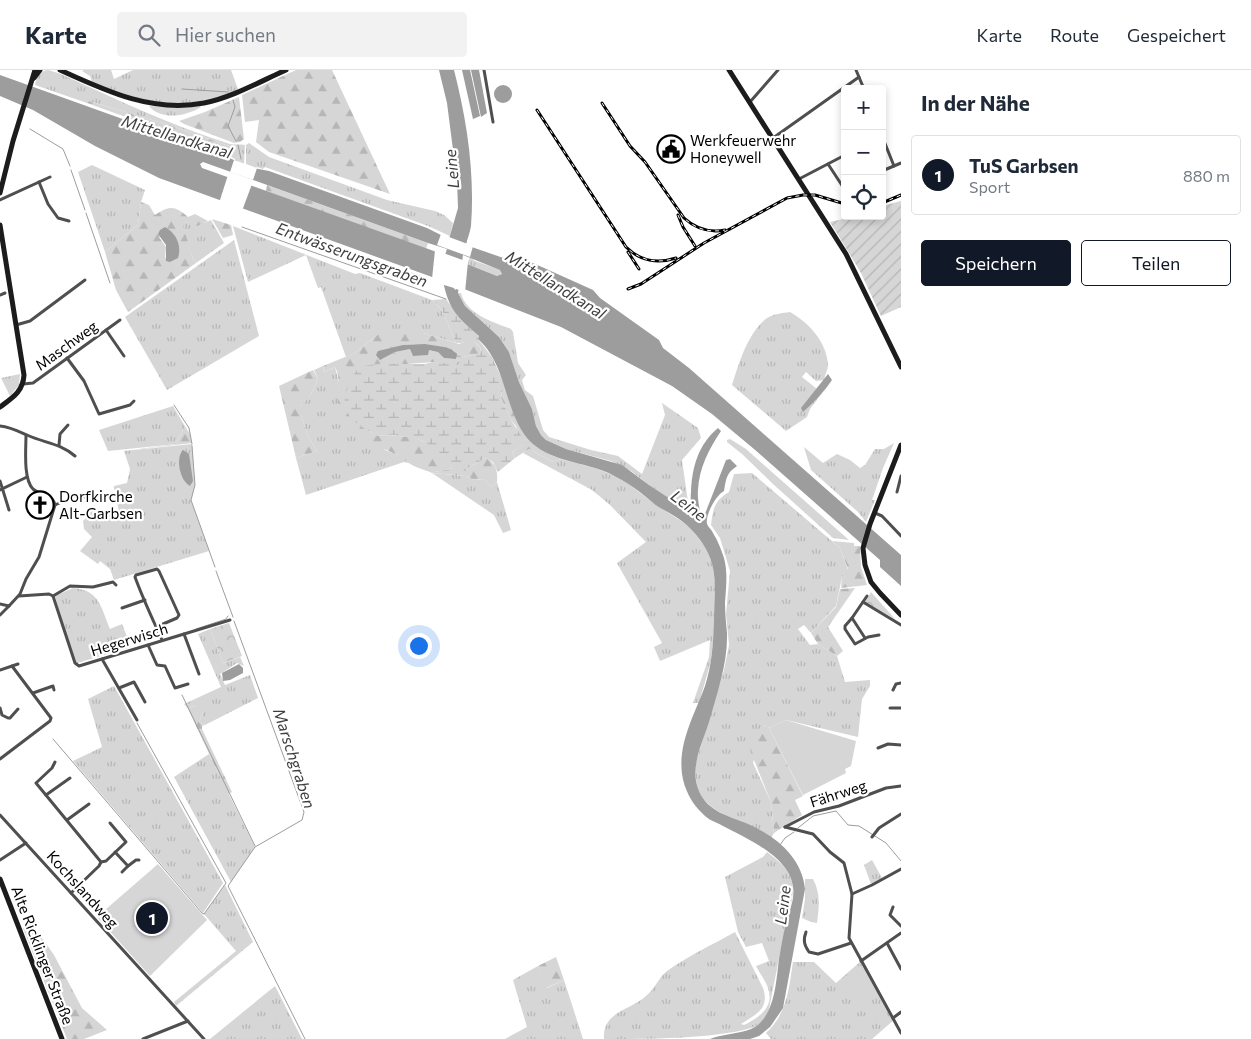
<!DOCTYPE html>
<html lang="de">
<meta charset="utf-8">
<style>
body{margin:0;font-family:Commissioner,sans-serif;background:#f2f2f3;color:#1f2937}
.controls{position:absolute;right:15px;top:15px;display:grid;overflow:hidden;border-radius:5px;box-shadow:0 2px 8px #0003}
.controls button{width:45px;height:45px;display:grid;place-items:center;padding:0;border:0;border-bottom:1px solid #e0e1e3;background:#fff;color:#1f2937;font:25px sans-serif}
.you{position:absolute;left:418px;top:575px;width:18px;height:18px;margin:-12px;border:4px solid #fff;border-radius:50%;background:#1a73e8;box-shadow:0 0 0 8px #1a73e833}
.badge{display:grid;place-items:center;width:32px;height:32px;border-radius:50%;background:#111827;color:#fff;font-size:16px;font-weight:700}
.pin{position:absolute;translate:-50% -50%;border:2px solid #fff;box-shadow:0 1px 5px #0006}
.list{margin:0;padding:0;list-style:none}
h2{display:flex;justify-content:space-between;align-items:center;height:65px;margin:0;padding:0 20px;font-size:21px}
h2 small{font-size:16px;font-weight:400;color:#747a83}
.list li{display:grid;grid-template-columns:32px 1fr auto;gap:15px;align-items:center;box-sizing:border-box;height:80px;margin:0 10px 10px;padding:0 10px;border:1px solid #e0e1e3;border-radius:5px}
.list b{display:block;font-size:19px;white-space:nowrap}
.list p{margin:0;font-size:16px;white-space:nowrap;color:#747a83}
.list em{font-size:16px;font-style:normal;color:#747a83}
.actions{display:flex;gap:10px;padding:15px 20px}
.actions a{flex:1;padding:11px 0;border:1px solid #111827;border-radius:5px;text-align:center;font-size:18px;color:#111827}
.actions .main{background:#111827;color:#fff}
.icon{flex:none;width:28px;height:28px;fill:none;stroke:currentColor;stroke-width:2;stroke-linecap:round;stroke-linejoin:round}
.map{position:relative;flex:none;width:901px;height:969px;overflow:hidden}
header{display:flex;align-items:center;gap:30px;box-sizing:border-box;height:70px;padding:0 25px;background:#fff;border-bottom:1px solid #e0e1e3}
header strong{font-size:24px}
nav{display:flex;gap:28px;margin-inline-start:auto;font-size:18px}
.search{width:350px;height:45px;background:#f2f2f3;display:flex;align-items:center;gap:12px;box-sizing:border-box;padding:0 18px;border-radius:5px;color:#747a83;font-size:19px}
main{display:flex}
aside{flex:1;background:#fff}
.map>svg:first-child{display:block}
.grass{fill:url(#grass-tufts)}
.forest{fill:url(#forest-firs);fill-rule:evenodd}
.wetland{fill:url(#wetland-marsh)}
.park{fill:url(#park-crowns)}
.garden{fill:url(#garden-furrows)}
.pitch{fill:#d6d6d6}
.water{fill:#9d9d9d;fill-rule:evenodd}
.pier{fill:#fff}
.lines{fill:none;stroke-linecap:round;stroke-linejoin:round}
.stream{stroke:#9d9d9d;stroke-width:1}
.street{stroke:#4f4f4f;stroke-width:3}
.secondary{stroke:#1c1c1c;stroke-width:5}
.rail-casing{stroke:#000;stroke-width:3}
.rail{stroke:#fff;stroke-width:1;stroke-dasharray:4;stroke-linecap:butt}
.labels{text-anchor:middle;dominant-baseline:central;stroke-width:4.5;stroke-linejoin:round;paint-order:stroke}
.poi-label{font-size:15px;fill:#000;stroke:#fff;text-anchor:start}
.street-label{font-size:15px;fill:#000;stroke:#fff}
.water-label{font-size:16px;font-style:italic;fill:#3e3e3e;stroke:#fff}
</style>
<header>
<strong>Karte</strong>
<div class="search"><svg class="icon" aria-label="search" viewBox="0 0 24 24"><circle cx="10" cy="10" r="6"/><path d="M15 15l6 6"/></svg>Hier suchen</div>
<nav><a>Karte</a><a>Route</a><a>Gespeichert</a></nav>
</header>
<main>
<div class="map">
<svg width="901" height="969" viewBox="0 0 901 969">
<defs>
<pattern id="grass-tufts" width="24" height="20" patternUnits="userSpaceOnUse" patternTransform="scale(1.25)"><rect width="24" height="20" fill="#d6d6d6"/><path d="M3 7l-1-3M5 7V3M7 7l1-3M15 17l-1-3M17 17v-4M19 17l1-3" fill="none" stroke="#b6b6b6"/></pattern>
<pattern id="forest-firs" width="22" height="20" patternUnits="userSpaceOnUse" patternTransform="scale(1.25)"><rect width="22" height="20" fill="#d6d6d6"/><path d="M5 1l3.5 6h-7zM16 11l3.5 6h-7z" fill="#b6b6b6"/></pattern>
<pattern id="wetland-marsh" width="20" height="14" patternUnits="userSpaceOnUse" patternTransform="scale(1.25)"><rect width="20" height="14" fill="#d6d6d6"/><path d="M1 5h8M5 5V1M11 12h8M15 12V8" fill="none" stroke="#b6b6b6"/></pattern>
<pattern id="park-crowns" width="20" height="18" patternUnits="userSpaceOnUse" patternTransform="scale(1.25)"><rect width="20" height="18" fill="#d6d6d6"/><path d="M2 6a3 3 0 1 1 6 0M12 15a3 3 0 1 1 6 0" fill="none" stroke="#b6b6b6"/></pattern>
<pattern id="garden-furrows" width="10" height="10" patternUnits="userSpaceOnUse" patternTransform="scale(1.25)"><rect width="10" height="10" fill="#d6d6d6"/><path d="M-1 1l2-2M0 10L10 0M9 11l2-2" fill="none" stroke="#b6b6b6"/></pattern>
</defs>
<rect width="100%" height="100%" fill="#fff"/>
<!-- grass -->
<g class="grass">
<path d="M48 0 61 4C116 29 172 56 230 74 235 75 240 74 245 75L244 94 235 91V89L222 82 233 84 232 78 229 76 169 55 89 31 87 33 35 15C37 7 39 1 48 0Z"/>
<path d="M84 0H111L114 9 133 0H231L238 19C233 24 224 25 217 27 170 41 135 29 92 12L90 6 82 1Z"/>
<path d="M149 36 171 37 200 36 201 37C187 46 161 51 149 36Z"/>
<polygon points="249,73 269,87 387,130 435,141 444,145 453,153 450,166 428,156 265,97 263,99 257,97 256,98 246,94 246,75"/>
<polygon points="92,95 145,120 141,132 138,155 105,182 78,102"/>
<polygon points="211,150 224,173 196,193 193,189 181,152 204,153"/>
<polygon points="233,156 355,204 360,203 432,230 442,240 456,273 423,263 377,265 355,283 346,287 321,217 318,218 306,185 248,212"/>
<polygon points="234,170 259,266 167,320 125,247"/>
<polygon points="470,187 475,191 501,200 502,204 497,206 467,194"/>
<path d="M458 223H461C466 244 493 252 511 259L513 262 518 293 526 305 522 310 525 320 533 326 543 360 549 367 591 380 618 386 642 404 665 345 662 333 698 358 701 368 682 390 689 439 692 443 649 415 631 401 611 391 566 379 546 370 541 365 536 356 532 339 519 312 509 282 499 267 465 236Z"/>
<path d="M790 242C808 252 827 272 828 295 828 299 825 305 824 310L816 311 806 302 802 307 822 323 810 339 807 347 786 361 732 315C739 293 748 262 767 248 774 244 782 243 790 242Z"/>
<polygon points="323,296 324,302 335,297 339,313 338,326 385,380 401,386 408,393 404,392 306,425 296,388 317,381 307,364 301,345 301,336 311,324 318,309 314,300"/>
<polygon points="20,304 19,315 10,326 1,308"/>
<polygon points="173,336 186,358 183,360 176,374 108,381 99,360"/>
<polygon points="730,369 746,379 849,470 833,468 773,414 742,384 727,372 727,370"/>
<polygon points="894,373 883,398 872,430 875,430 866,452 858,442 811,400 804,377 823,393 837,384 850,390 860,398 865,395 875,379 884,379"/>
<polygon points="192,374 195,415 191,430 209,481 114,510 110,499 100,491 98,494 80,481 92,467 84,459 83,451 88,446 87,444 94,437 106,445 119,442 114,416 127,413 130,399 124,381"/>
<polygon points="529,379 553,392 561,389 598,399 622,409 652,432 690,457 708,481 713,497 716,522 714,561 711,591 699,633 693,633 709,587 710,570 660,591 654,577 662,573 617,493 646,472 610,435 592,420 523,383"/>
<polygon points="432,403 466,406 474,410 484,409 491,417 497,412 511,460 503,463 494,445"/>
<path d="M752 403 840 478 848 500 842 507 836 536 811 563 804 555 798 559 810 575 818 574 837 586 845 612 870 610V616L862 629 858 667 786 650 769 658 764 655 753 693 771 732 774 763 771 768C738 744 689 746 696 692L724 600 729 575 726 544 730 501 720 468 711 455C713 439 714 431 729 422L734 404Z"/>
<path d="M73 518C100 520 101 538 110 559L122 554 131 577 74 594 55 526Z"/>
<polygon points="210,559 223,593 240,587 244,596 237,593 220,604 225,615 250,605 258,628 205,655 199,652 203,643 196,635 188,639 184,634 221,617 198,564"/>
<polygon points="114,616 223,813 203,843 73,691 102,677 88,629"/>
<polygon points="209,684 255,777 231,812 174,707"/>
<path d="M767 782C798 805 796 816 787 852L783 853H786L769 939C766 948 760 955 751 958 714 969 645 969 604 969 602 941 632 940 647 925 655 918 659 907 667 901 688 886 712 875 735 862L763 918C770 939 756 944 741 954L744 955C756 949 773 939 769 922 768 914 760 904 756 896L769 891 762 873 746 877 738 862 725 807 763 787Z"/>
<polygon points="872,790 882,808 871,814 864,795"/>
<path d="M805 809H813C821 824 819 837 817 853L811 852 802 848 805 829Z"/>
<polygon points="225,815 253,872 176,936 174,932 236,881 204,844"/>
<path d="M861 891 894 950 872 969H771L766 963C787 944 789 918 793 892H814L836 913Z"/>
<polygon points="538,896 547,918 564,910 583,969 505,969 527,957 513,910"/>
<polygon points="275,916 302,969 210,969"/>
</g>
<!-- forest -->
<g class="forest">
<polygon points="296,0 332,0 390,124 269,82 256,72 259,50 245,52 242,25"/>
<polygon points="239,27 244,69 240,72 234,73 184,54 179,51 205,42"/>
<polygon points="89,31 169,55 229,76 233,80 234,83 222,82 87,33"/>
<polygon points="267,115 428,173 426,179 266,121"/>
<path d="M141 132 149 135 155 145C170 135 175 136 188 147L195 144 208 151 197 156 191 153 182 152 193 189 196 193 128 242 116 220 105 182 138 155ZM173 163 179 179 165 188 166 177 159 167Z"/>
<polygon points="212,149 231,155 233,165 223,168"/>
<polygon points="276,161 293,161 424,207 422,210 396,204"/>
<path d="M390 261 423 263 459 274 469 270 473 271 480 277 481 282 478 284 463 287 451 279 425 274 403 275 380 290 395 282 410 279 413 286 427 285 429 280 438 282 444 288 456 289 460 292 458 295H448L435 292 364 297 358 300 351 311 365 359 378 366 386 365 412 367 425 372 444 384 451 391 452 398C445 401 439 400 432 403 425 400 414 397 407 392 404 390 402 387 398 385 374 374 344 366 338 335 336 322 342 309 335 297L324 302 323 296 355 283 377 265Z"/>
<polygon points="313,300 318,309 311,324 301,336 301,345 307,364 317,381 296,388 279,316"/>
<path d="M506 318C515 354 525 376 561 389L553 392 529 379 515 388 512 382 522 375 516 356 511 350 501 328 502 322Z"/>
<polygon points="186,358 190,364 192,373 124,381 176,374 183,360"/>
<path d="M486 388C496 393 498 401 497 412L491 417 484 409 474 410 466 406V399Z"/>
<polygon points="832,471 854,473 854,476 860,476 861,497 867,515 841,518 842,506 848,499 840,478"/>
<polygon points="855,518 828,557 843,581 837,586 818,574 811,563 836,537 840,519"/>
<polygon points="196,635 202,636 203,643 199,652 205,655 202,656 202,659 232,722 228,724 188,639"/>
<polygon points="765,655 769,658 803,726 795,730 802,745 774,763 771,732 750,680 753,665"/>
<polygon points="32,854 54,885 82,938 107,960 84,969 67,969 23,858"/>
<polygon points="556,887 564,910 546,918 538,896"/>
</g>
<!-- wetland -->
<path class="wetland" d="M446 229 461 250 479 266 478 269 492 287 506 318 502 322 501 328 511 350 524 370 522 375 512 382 515 388 498 402 493 392 486 388 466 399V406L432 403C439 400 445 401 452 398 450 387 443 385 434 379 431 377 428 374 425 372 413 366 390 364 378 366 363 358 341 347 345 327 347 319 352 305 358 299 368 291 410 295 423 294 427 294 431 292 435 292 443 292 450 295 458 295L460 292 456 289 444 288 438 282 429 280 428 285 413 286 410 279 395 282 380 290 376 285 378 281 403 275 425 274 451 279 463 287 478 284 481 282 480 277C469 266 468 274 456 273L442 240 432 230Z"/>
<!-- park -->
<g class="park">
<polygon points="871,522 895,549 865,532"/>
<polygon points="229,553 242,586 223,593 210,559"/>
</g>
<!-- garden -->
<polygon class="garden" points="901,131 901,237 881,246 860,201 830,152 856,146 882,146 882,136"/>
<!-- pitch -->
<g class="pitch">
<polygon points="786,650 856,671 851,696 845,699 846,703 803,725 769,658"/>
<polygon points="158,794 207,850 150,906 97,847"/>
<polygon points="861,896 874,919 855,931 843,908"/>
</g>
<!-- water -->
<g class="water">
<path d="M439 0H454C467 51 475 103 471 156 470 163 467 169 466 175L512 191 533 193 593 220 600 228 659 270 663 278 689 298 901 485V516L880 497V490L754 379 712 344 672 316 561 257 459 217 458 223 465 236 499 267 509 282 519 312 532 339 536 356 541 365 546 370 566 379 622 395 649 415 692 443C692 436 690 429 691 423 692 397 698 375 718 358L721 361C709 379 699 398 698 420 697 429 700 439 701 448L703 449 726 390 730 389 737 396C726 403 726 410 724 421 716 425 705 445 707 454 708 457 712 460 713 463 718 471 721 479 724 488 728 503 726 517 725 533 725 543 726 553 727 563 728 593 717 624 709 652 702 674 689 699 699 721 708 742 729 746 748 754 775 766 802 787 805 819L783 938 779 944 770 957 759 966 750 969H710C723 964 738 964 751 959 775 948 776 912 779 889 781 877 783 865 786 853 789 841 795 830 793 817 790 787 746 768 723 756 716 752 708 750 703 744 692 734 684 719 682 704 678 672 695 644 705 616 712 595 713 574 714 552 714 528 719 502 706 479 697 464 687 453 671 444 665 440 657 437 652 432 637 419 620 407 601 400 578 392 552 390 533 374 504 349 509 296 478 269L479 266C457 247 449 240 443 211L159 108 95 76 33 40 0 26V5L223 85C238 92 252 99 269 101L427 158 449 169 458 138 457 111 447 33ZM203 92 428 173 447 179 445 185 202 98 200 94ZM463 185 500 200 502 204 497 206 462 192Z"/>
<polygon points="462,0 470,0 480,46 473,49"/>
<polygon points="471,0 479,0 487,43 481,47"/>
<circle cx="503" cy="24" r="9"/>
<path d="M165 157C176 163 182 175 178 188L170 192 166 191V175L158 164 160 160Z"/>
<polygon points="425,274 444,277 451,279 457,284 456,289 444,288 438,282 429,280 428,285 413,286 410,279 395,282 380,290 376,285 378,281 403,275"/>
<path d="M828 304 832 310C824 322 814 332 803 342L801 338Z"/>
<path d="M183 380 189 384 193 411 190 416C180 411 175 388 183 380Z"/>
<polygon points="239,594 243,598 243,603 230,610 223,611 222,603"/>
</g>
<!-- pier -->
<g class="pier">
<polygon points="234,90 257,98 253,110 230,102"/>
<polygon points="228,105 252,114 242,141 219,133"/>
<polygon points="441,164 473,176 470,187 437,175"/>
<polygon points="435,180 468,192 465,222 456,219 455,220 454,218 444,215 443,216 440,212 432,209"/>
</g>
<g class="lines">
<!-- stream -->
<g class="stream">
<polyline points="182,19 228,22"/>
<polyline points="233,30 235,37 228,56 236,71"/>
<polyline points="30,59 63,79 70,96"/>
<polyline points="238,75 241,89"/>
<polyline points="71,100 85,140"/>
<polyline points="86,143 110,213"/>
<polyline points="242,157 446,229"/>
<polyline points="174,335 189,358 192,374"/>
<polyline points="192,376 195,415 191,430 215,497"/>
<polyline points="216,501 233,547"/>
<polyline points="234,551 304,742 302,750 255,777 228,816 305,969"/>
<polyline points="196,559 226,549 228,546"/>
<polyline points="182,625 255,776"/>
<polyline points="53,669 202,843 204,844 226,813 137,653"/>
<polyline points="798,758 813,746 836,741 848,755 859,756 886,773 901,791"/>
<polyline points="780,775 785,768 794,762"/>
</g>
<!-- street -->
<g class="street">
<polyline points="484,0 493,52"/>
<polyline points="856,0 864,19"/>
<polyline points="750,32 778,0"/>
<polyline points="882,66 894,96"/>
<polyline points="773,68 859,7"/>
<polyline points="828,94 845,120"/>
<polyline points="882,101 901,93"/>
<polyline points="799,109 845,85"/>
<polyline points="39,112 48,134 58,148 69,151"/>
<polyline points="0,130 50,107"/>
<polyline points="0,225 5,223"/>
<polyline points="16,255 30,251 85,210"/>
<polyline points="106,260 124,286"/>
<polyline points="67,288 84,311 99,344 130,335 134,331"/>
<polyline points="23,314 33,313 120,250"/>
<path d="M0 356C10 357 18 361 27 365 44 373 60 373 75 386"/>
<polyline points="59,375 60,364 68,355"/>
<polyline points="0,411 9,440"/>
<polyline points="0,420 27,407"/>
<polyline points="897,422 901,406"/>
<polyline points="55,435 80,424 90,430"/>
<polyline points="875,443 882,446 901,466"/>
<polyline points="19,526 49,524 53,526 75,593 79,596 230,550"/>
<polyline points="53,526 70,516 93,517 113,512 116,515"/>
<polyline points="867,526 852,548 845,556 845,559 855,574 868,567 879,565"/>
<polyline points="863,532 901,555"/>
<path d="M0 534 9 536 20 524 26 509 39 487 55 435C53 424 41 426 33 419 23 409 26 379 26 365"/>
<polyline points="122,538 145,530"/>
<polyline points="0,545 9,536"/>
<polyline points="852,548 865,568"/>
<path d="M156 557 177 548 179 545 159 501 157 499 136 505 135 507C143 529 153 550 162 570"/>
<polyline points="184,564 199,604"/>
<polyline points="148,575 157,595 165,596 175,618 188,614"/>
<polyline points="102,589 137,650"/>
<polyline points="0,600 18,594"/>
<polyline points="119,618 134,612 145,632"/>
<polyline points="893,620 896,614 901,613"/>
<polyline points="33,623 53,616 54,620"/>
<polyline points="0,638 2,645 8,648 10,648 18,639"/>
<polyline points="890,638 901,638"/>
<polyline points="878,678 888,674 901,675"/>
<polyline points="0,689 50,651 51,648 12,596"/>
<polyline points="55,692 52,698 36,713 101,792 99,796 71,823"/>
<polyline points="46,725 70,708"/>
<polyline points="0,745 204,969"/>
<polyline points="67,750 89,734"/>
<polyline points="785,757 813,764 830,782 844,793 852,824 849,868 901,963"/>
<polyline points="785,757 814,742 839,736 886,718 901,716"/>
<polyline points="872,767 879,758 901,744"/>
<polyline points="115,782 128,796 136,790 139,790"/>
<polyline points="0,790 26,773"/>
<polyline points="101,792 106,791 126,772 110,753"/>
<polyline points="122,802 128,796"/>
<polyline points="852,824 872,815 901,799"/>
<polyline points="893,837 890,845 901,856"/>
<path d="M806 862C803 870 804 875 809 882L818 884 851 873"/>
<polyline points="887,873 901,899"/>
<polyline points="861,891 901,863"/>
<polyline points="893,948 901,942"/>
<polyline points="143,969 188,951"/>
</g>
<!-- secondary -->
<g class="secondary">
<path d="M60 0C106 21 152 43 204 33 233 27 259 12 286 0"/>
<polyline points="729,0 846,184 901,297"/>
<polyline points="34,8 40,0"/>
<polyline points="0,123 13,71 35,0"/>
<path d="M0 155 24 305C23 322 12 328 0 337"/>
<polyline points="901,375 870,454 863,478 865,495 871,512 880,523 901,545"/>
<polyline points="0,809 62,969"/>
</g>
<!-- rail casing -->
<g class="rail-casing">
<g id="rail">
<path d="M602 33 630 76 645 92 684 148C696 159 709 163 725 160"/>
<path d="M537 40 626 177C640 191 658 194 676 188"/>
<polyline points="882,133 901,125"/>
<polyline points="678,145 683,157 695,176"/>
<polyline points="628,182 639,199"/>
<polyline points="628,219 641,214 704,173 787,128 803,125 815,125 845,134"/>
</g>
</g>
<!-- rail -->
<use href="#rail" class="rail"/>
</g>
<!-- icons -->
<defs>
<g id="civic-ring" transform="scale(1.4375)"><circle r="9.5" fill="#fff" stroke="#000" stroke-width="1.5"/><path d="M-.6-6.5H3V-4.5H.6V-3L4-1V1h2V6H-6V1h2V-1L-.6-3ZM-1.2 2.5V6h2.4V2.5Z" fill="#000"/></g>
<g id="church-ring" transform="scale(1.4375)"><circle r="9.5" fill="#fff" stroke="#000" stroke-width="1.5"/><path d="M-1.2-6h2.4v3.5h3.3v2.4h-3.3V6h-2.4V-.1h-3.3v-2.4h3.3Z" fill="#000"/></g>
</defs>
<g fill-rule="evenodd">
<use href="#civic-ring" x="671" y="79"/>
<use href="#church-ring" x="40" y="435"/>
</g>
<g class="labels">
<!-- poi labels -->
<g class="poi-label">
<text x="690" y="70">Werkfeuerwehr<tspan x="690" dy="17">Honeywell</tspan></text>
<text x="59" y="426">Dorfkirche<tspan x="59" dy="17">Alt-Garbsen</tspan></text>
</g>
<!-- street labels -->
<g class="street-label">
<text transform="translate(66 275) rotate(-36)">Maschweg</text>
<text transform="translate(129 569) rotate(-17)">Hegerwisch</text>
<text transform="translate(838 723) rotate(-18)">Fährweg</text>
<text transform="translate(83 819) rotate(48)">Kochslandweg</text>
<text transform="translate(43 885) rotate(69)">Alte Ricklinger Straße</text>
</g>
<!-- water labels -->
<g class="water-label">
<text transform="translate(177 66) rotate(17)">Mittellandkanal</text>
<text transform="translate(451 99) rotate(-95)">Leine</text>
<text transform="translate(352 184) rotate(20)">Entwässerungsgraben</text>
<text transform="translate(556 214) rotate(32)">Mittellandkanal</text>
<text transform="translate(689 435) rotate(37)">Leine</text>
<text transform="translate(295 688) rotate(72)">Marschgraben</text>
<text transform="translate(782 835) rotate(-83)">Leine</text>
</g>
</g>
</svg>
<div class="controls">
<button>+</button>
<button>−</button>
<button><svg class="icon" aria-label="locate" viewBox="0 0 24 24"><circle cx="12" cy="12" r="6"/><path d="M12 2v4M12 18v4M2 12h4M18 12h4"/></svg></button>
</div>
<div class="you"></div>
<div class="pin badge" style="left:152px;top:848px">1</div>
</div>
<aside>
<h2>In der Nähe<small></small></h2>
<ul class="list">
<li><span class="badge">1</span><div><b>TuS Garbsen</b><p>Sport</p></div><em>880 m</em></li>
</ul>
<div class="actions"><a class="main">Speichern</a><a>Teilen</a></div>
</aside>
</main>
